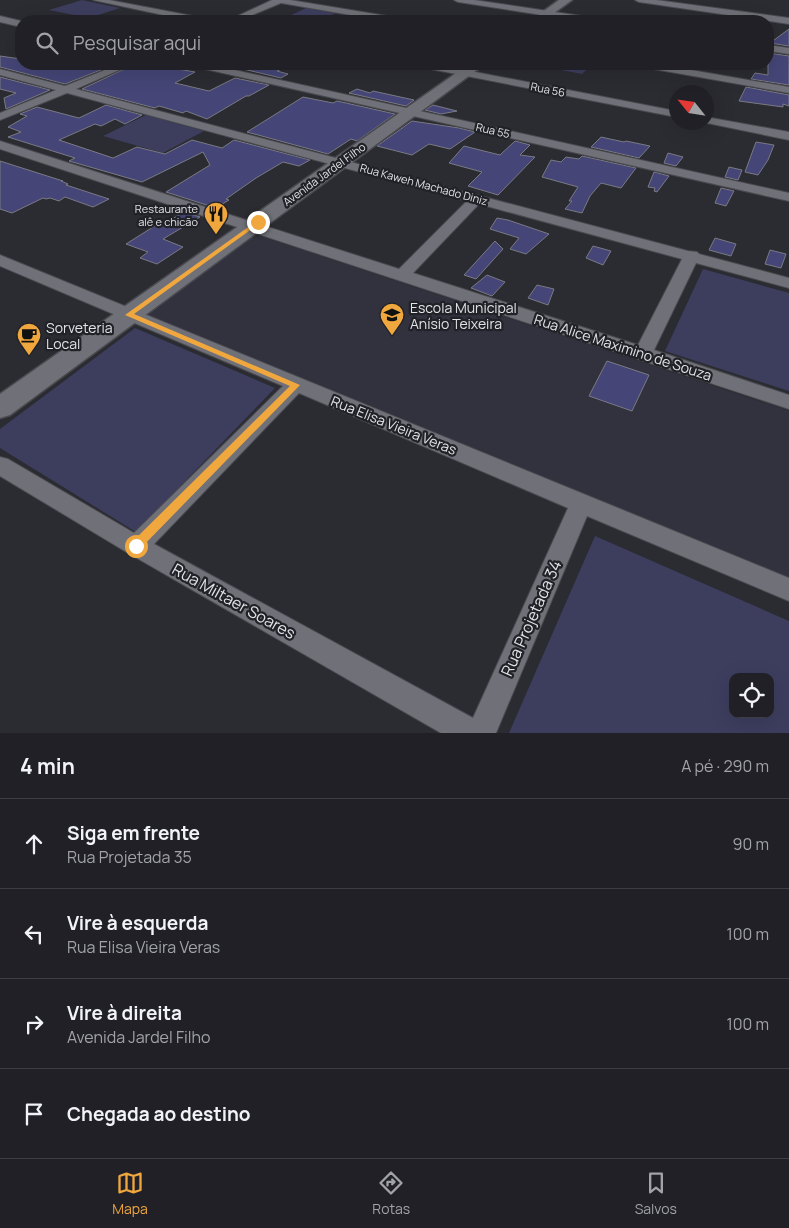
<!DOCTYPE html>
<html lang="pt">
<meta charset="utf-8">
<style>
body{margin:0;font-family:Manrope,sans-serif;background:#2d2d32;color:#f1f3f6}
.controls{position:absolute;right:15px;bottom:15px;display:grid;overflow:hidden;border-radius:10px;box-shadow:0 5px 20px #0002}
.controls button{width:45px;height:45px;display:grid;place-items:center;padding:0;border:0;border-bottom:1px solid #3d3e43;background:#202026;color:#f1f3f6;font:25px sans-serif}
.compass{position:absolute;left:669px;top:85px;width:45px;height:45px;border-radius:50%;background:#202026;box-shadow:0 5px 20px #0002;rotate:300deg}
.stop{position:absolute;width:15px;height:15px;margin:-11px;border:4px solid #efa73e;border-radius:50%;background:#fff}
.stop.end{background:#efa73e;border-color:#fff;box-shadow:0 1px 5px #0008}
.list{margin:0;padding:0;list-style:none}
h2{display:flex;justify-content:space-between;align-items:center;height:65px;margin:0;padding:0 20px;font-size:21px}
h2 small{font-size:16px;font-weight:400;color:#a2a3a7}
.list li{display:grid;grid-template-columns:32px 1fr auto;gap:15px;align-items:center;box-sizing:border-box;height:90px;padding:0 20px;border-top:1px solid #3d3e43}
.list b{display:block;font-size:19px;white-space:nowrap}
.list p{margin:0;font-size:16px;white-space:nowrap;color:#a2a3a7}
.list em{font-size:16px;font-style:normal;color:#a2a3a7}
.icon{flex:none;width:28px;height:28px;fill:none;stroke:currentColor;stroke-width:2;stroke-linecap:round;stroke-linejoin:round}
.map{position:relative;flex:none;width:789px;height:733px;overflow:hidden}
.search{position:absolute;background:#202026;box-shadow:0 5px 20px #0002;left:15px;right:15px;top:15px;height:55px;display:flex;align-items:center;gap:12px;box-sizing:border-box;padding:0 18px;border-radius:20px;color:#a2a3a7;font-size:19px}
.sheet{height:425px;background:#202026}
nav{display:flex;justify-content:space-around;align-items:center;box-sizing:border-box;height:70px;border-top:1px solid #3d3e43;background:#202026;font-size:14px;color:#a2a3a7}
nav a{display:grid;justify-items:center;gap:2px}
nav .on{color:#efa73e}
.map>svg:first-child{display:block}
.built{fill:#32323f}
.green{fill:#3d3e5e;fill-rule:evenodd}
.building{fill:#454677;stroke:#797a82}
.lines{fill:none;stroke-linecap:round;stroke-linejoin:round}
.minor-casing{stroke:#49494f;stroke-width:2}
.secondary-casing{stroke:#49494f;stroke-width:3}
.minor{fill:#707078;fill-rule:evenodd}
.secondary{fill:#707078;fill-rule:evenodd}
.route{fill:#efa73e}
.labels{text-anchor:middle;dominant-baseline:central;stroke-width:4.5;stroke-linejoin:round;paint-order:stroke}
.far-street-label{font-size:11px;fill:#e1e1e6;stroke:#212228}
.far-poi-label{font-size:11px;fill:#e1e1e6;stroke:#212228;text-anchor:end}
.poi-label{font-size:14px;fill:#e1e1e6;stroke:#212228;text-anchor:start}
.street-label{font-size:14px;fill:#e1e1e6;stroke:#212228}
.near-street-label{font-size:16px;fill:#e1e1e6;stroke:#212228}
</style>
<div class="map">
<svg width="789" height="733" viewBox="0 0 789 733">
<rect width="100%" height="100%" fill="#2b2b32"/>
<path class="built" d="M254,234L789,411V582L131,314Z"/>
<path class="green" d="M82,0L120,8L89,18L49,10Z
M306,8L336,13C317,23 305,23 283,19Z
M542,64H592L582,74L540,66Z
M146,115L204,131L163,153L103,136Z
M703,269L789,293V391L665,351Z
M135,328L275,388L136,532L0,448V429Z
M595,536L789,621V733H509ZM733,677H770V714H733Z"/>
<path class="building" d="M789,29V46L770,43Z
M768,53L789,56V85L751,79L755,73L768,75Z
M0,56L21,59V64H116L65,84L0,67Z
M135,64H149L195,72L175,83L209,91L235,78L269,85L249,96H246L207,119L186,111L183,113L159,106L155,108L82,89Z
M222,64H292L277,71L288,74L281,78Z
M0,77L50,90L6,109L4,98L16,93L0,89Z
M746,87L789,95V106L783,104V107L739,101Z
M357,89L370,93L373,91L414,100L406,106L349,93Z
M303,97L333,103L337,101L395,114L357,141L351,139L328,154L247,132Z
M106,105L142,115L125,124L115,119L101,126L95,124L59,140L113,158L137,147L165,154L192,140L222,148L234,140L310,160L299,166L283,162L256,178L226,199L229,200L216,208L166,192L210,165L203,152L142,182L69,161L75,158L8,137L21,132L8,127L27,116L20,114L37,107L79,118Z
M433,105L457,111L441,114L425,110Z
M412,121L459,128L475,132L450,149L429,144L412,155L377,146Z
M601,137L624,142L626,141L650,146L639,158L591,147Z
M515,141L530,145L520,155L535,157L498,195L468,186L482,172L449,163L464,146L500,155Z
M756,142L774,145L768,160L758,175L745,172Z
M668,153L683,157L676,166L664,163Z
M582,156L636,168L621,188L601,183L590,196L582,213L565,209L572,201H569L578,187L542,177L551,160L561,162L566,157L579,159Z
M0,161L63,181H61L68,184L66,185L109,199L93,207L65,197L59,201L50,198L46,199L43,198L12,213L0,209Z
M729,167L742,170L738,180L725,177Z
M654,172L669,176L657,192L654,191L655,188L648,187Z
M721,188L734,191L726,206L715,203Z
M184,212L200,217L163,239L183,247L157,264L140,258L148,252L126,244L161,222L165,223Z
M497,218L508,220L549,234L526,254L510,249L519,238L490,229Z
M715,238L736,244L731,256L709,250Z
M495,241L503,249L476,279L464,275Z
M593,246L611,251L603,265L586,258Z
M770,250L786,254L781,268L765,264Z
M487,275L505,282L492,296L471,288Z
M537,285L554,289L548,305L528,298Z
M607,361L649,375L632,411L589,396Z"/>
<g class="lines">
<defs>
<path id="minor" d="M93,0H109L203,18L207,21H191Z
M272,0H290L399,18L403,21H385L281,3L238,21H227Z
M454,0H474L595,18L599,21H580L458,2Z
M635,0H656L789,18V24L639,2Z
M0,16L21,21V27L0,22Z
M768,45L789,48V54L768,51Z
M120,64H133L76,89L475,195H483L484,197L688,251L697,252L699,254L789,278V288L696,263L654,350L789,395V409L0,149V141L399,269L467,201L67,93L0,120V113L56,90L0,75V69L65,86ZM479,204L682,259L638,345L413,273Z
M191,64H208L789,193V201L196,67Z
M415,64H434L676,111V117L420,67Z
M637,64H657L789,87V93L642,67Z
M706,117L789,132V140L702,122H706Z
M0,255L789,578V601L587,516L496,733H441L128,553L0,476V457L8,459L134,533L283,386L0,266ZM299,393L568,508L473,718L154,544Z"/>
<path id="secondary" d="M559,0H572L543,21H530Z
M469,64H485L10,415L0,418V394Z"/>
</defs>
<use href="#minor" class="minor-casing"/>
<use href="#secondary" class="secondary-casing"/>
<use href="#minor" class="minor"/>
<use href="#secondary" class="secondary"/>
</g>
<path class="route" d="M258,220L261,222L260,223L134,314L300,385L140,549H132L131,546L132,542L290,386L125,315Z"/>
<defs>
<symbol id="restaurant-pin" viewBox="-11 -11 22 30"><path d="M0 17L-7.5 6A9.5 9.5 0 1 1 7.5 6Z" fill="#efa73e" stroke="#212228"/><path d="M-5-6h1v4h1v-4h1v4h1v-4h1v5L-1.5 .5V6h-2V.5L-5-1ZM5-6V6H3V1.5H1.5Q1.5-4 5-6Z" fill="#111"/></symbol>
<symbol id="school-pin" viewBox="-11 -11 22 30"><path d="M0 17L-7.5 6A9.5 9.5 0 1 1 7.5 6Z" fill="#efa73e" stroke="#212228"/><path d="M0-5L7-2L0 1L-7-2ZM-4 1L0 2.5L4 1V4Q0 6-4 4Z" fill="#111"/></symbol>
<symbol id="cafe-pin" viewBox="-11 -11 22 30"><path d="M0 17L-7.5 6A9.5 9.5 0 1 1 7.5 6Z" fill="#efa73e" stroke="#212228"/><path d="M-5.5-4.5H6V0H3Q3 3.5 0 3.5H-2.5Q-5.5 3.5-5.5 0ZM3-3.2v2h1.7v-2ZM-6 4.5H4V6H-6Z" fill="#111"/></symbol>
</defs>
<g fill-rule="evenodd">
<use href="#restaurant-pin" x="202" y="200" width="28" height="38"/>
<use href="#school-pin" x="378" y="301" width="28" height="38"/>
<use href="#cafe-pin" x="15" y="321" width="28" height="38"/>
</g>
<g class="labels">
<g class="far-street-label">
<text transform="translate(548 89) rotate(11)">Rua 56</text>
<text transform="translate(493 130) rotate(13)">Rua 55</text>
<text transform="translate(324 174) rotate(-36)">Avenida Jardel Filho</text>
<text transform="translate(424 184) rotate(15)">Rua Kaweh Machado Diniz</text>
</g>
<g class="far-poi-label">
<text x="198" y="208">Restaurante<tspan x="198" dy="13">alê e chicão</tspan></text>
</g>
<g class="poi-label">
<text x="410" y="307">Escola Municipal<tspan x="410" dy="16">Anísio Teixeira</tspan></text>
<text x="46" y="327">Sorveteria<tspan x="46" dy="16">Local</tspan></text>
</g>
<g class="street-label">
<text transform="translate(623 347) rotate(18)">Rua Alice Maximino de Souza</text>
<text transform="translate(394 425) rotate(22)">Rua Elisa Vieira Veras</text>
</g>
<g class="near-street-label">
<text transform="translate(234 601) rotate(29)">Rua Miltaer Soares</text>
<text transform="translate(531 618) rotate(-66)">Rua Projetada 34</text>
</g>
</g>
</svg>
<div class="controls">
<button><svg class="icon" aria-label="locate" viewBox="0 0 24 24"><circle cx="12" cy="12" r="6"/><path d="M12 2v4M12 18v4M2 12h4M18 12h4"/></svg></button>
</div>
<svg class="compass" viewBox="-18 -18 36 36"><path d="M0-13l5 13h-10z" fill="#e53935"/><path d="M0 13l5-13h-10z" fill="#a2a3a7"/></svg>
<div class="stop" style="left:136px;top:546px"></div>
<div class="stop end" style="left:258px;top:222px"></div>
<div class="search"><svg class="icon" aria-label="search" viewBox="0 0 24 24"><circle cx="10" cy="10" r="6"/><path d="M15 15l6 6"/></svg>Pesquisar aqui</div>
</div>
<section class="sheet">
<h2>4 min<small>A pé · 290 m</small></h2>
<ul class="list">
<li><svg class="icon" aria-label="ahead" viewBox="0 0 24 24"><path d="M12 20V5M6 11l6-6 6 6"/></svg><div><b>Siga em frente</b><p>Rua Projetada 35</p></div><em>90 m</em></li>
<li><svg class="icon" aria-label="left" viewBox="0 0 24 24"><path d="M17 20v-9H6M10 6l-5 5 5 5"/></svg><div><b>Vire à esquerda</b><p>Rua Elisa Vieira Veras</p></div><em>100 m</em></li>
<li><svg class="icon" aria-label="right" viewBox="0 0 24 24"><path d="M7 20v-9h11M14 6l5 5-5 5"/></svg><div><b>Vire à direita</b><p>Avenida Jardel Filho</p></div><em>100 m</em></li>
<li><svg class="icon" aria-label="arrive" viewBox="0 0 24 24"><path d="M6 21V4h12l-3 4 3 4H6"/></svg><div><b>Chegada ao destino</b></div></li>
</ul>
</section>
<nav>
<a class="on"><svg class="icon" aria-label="map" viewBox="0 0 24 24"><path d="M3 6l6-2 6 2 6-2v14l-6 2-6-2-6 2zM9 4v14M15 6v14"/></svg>Mapa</a>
<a><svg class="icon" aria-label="directions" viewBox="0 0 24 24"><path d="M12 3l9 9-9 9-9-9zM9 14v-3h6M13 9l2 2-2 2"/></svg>Rotas</a>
<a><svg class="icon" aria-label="saved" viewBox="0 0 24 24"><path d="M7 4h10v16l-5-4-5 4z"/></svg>Salvos</a>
</nav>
